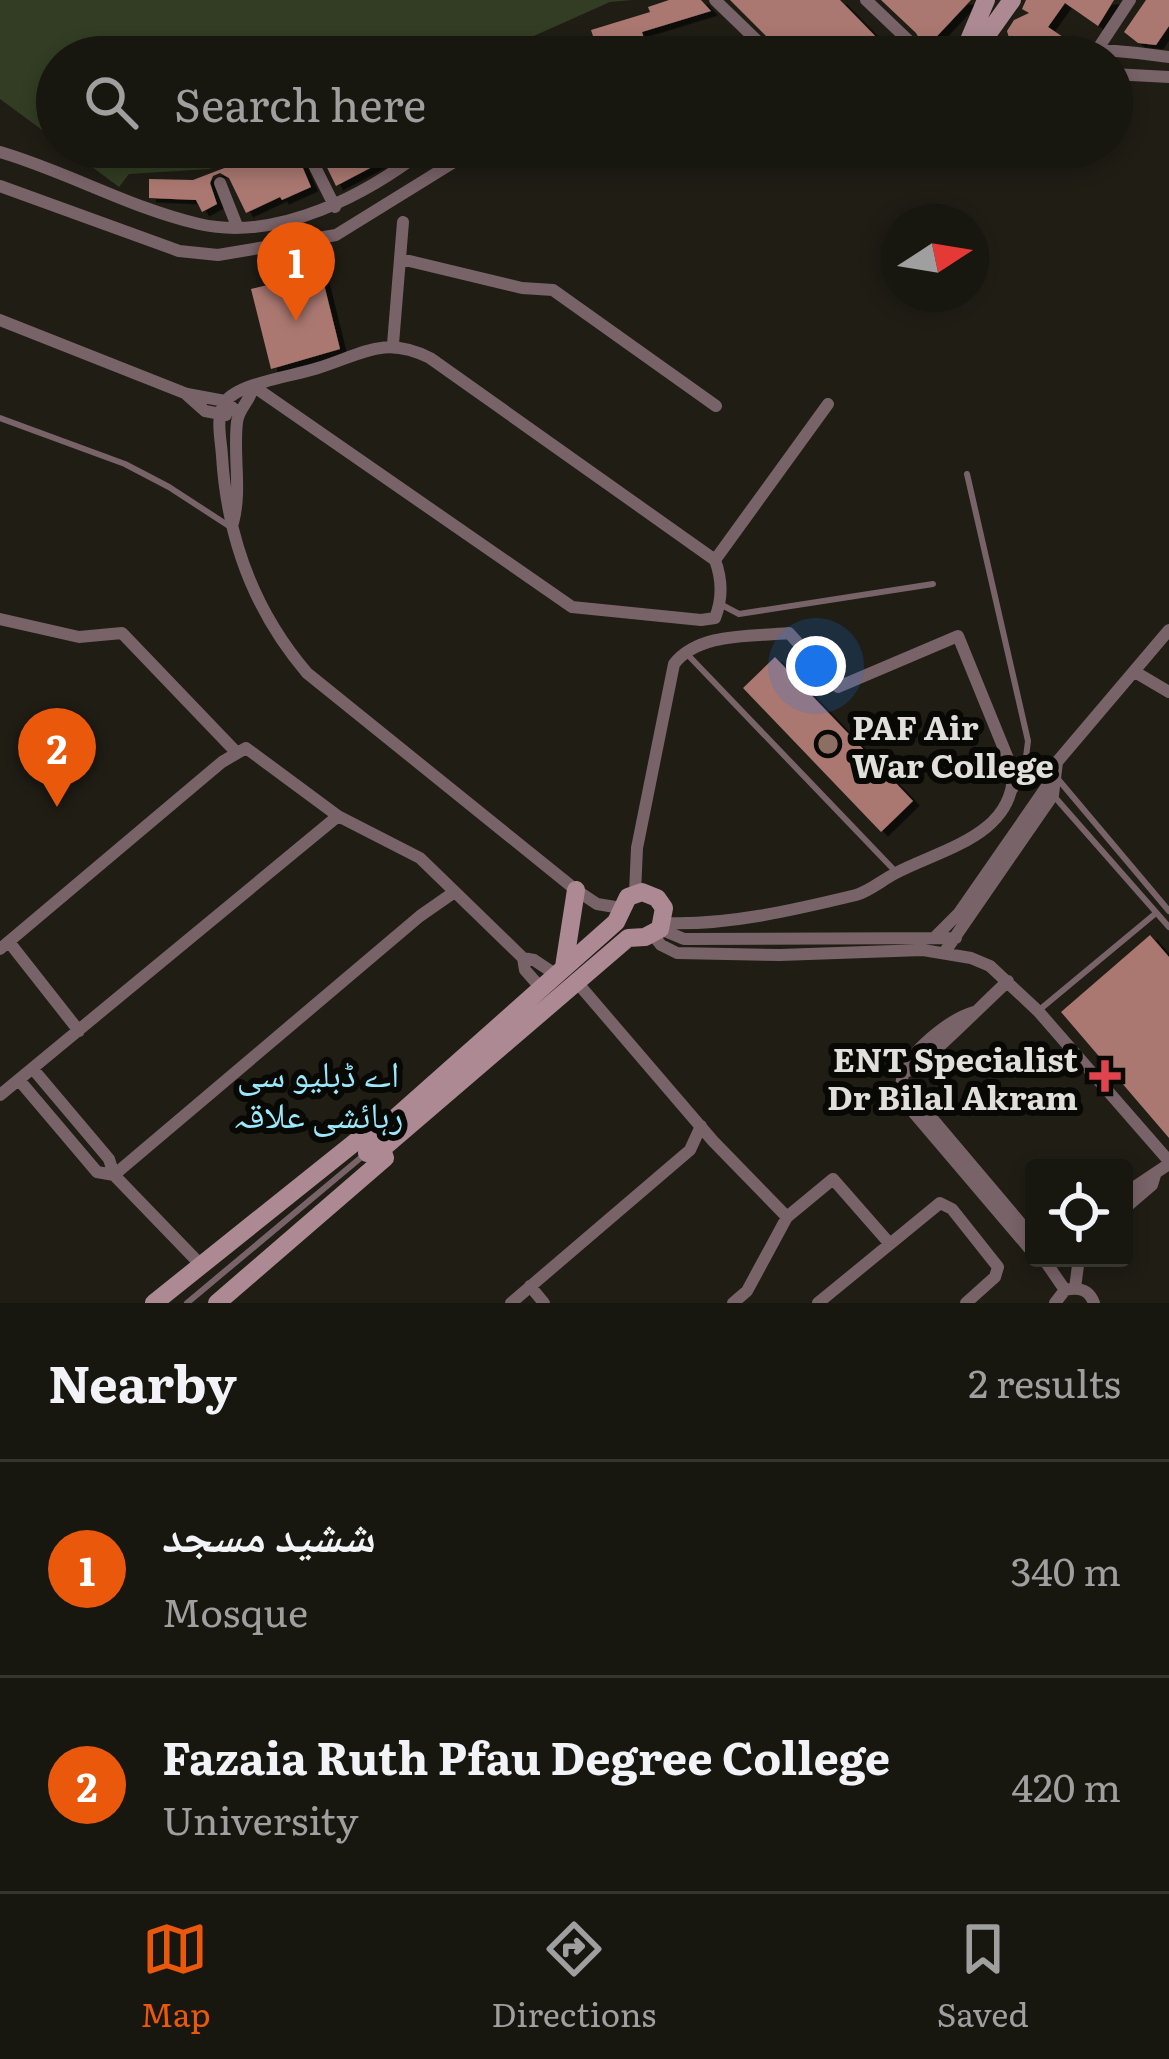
<!DOCTYPE html>
<meta charset="utf-8">
<style>
body{margin:0;font-family:Literata,"Noto Naskh Arabic",serif;background:#201f18;color:#f1f3f6}
.controls{position:absolute;right:36px;bottom:36px;display:grid;overflow:hidden;border-radius:12px;box-shadow:0 6px 18px #0003}
.controls button{width:108px;height:108px;display:grid;place-items:center;padding:0;border:0;border-bottom:3px solid #36352f;background:#17160f;color:#f1f3f6;font:60px sans-serif}
.compass{position:absolute;left:881px;top:204px;width:108px;height:108px;border-radius:50%;background:#17160f;box-shadow:0 6px 18px #0003;rotate:78deg}
.you{position:absolute;left:816px;top:666px;width:42px;height:42px;margin:-30px;border:9px solid #fff;border-radius:50%;background:#1a73e8;box-shadow:0 0 0 18px #1a73e833}
.badge{display:grid;place-items:center;width:78px;height:78px;border-radius:50%;background:#ea580c;color:#fff;font-size:39px;font-weight:700}
.pin{position:absolute;translate:-50% -99px;filter:drop-shadow(0 3px 6px #0008)}
.pin::after{content:'';position:absolute;top:63px;width:42px;height:36px;background:inherit;clip-path:polygon(0 0,100% 0,50% 100%)}
.list{margin:0;padding:0;list-style:none}
h2{display:flex;justify-content:space-between;align-items:center;height:156px;margin:0;padding:0 48px;font-size:51px}
h2 small{font-size:39px;font-weight:400;color:#9e9f9e}
.list li{display:grid;grid-template-columns:78px 1fr auto;gap:36px;align-items:center;box-sizing:border-box;height:216px;padding:0 48px;border-top:3px solid #36352f}
.list b{display:block;font-size:45px;white-space:nowrap}
.list p{margin:0;font-size:39px;white-space:nowrap;color:#9e9f9e}
.list em{font-size:39px;font-style:normal;color:#9e9f9e}
.icon{flex:none;width:66px;height:66px;fill:none;stroke:currentColor;stroke-width:2;stroke-linecap:round;stroke-linejoin:round}
.map{position:relative;flex:none;width:1169px;height:1303px;overflow:hidden}
.search{position:absolute;background:#17160f;box-shadow:0 6px 18px #0003;left:36px;right:36px;top:36px;height:132px;display:flex;align-items:center;gap:30px;box-sizing:border-box;padding:0 42px;border-radius:66px;color:#9e9f9e;font-size:45px}
.sheet{height:588px;background:#17160f}
nav{display:flex;justify-content:space-around;align-items:center;box-sizing:border-box;height:168px;border-top:3px solid #36352f;background:#17160f;font-size:33px;color:#9e9f9e}
nav a{display:grid;justify-items:center;gap:6px}
nav .on{color:#ea580c}
.map>svg:first-child{display:block}
.green{fill:#323d23}
.building{fill:#aa7871;filter:url(#shadow)}
.lines{fill:none;stroke-linecap:round;stroke-linejoin:round}
.lane{stroke:#786368;stroke-width:6}
.street{stroke:#786368;stroke-width:12}
.secondary{stroke:#ad8a93;stroke-width:18}
.education-dot{fill:#8d6e63;stroke:#080805;stroke-width:4.5}
.health-dot{fill:#e0444e;stroke:#080805;stroke-width:4.5}
.labels{text-anchor:middle;dominant-baseline:central;stroke-width:12;stroke-linejoin:round;paint-order:stroke}
.poi-label{font-size:33px;font-weight:bold;fill:#e0dfd9;stroke:#080805;text-anchor:start}
.neighbourhood-label{font-size:36px;fill:#9be8fc;stroke:#080805}
</style>
<div class="map">
<svg width="1169" height="1303" viewBox="0 0 1169 1303">
<defs>
<filter id="shadow"><feDropShadow dx="7" dy="4.5" stdDeviation="0" flood-color="#0009"/></filter>
</defs>
<rect width="100%" height="100%" fill="#1f1d14"/>
<path class="green" d="M0,0H633L610,2L487,57H57V141L0,99Z
M65,147H268L209,169L129,174L119,187Z"/>
<path class="building" d="M669,0H701L711,11L642,32L650,57H600L591,30L650,12L648,7Z
M730,0H840L882,43L867,57H844L837,50L830,57H787Z
M881,0H971L925,49L916,33Z
M1026,0H1114L1098,26L1065,3L1048,27L1063,37L1009,38L1007,31L1014,20L1029,13L1022,9Z
M1146,0H1169V26L1156,45L1138,43L1124,32Z
M283,147H294L311,187L282,200L280,197L246,213L229,178L220,173L213,176L210,183L217,204L202,212L196,200L149,198V179L193,180L253,157L255,161Z
M317,147H354L355,151L364,147H410L336,186Z
M321,272L340,349L271,369L251,289Z
M775,657L913,801L881,832L743,688Z
M1150,935L1169,957V1138L1061,1012Z"/>
<g class="lines">
<path class="lane" d="M0,418L125,464L169,487L229,526
M967,474L1028,741L1025,765L1015,790
M720,604L739,614L933,584
M687,654L896,872
M1057,778L1169,911
M1053,795L1169,927
M1038,1011L1156,913
M187,1303L364,1155"/>
<path class="street" d="M715,0L774,57
M866,0L908,40L918,57
M1099,47L1130,0
M935,57C1013,43 1091,46 1169,57
M1112,74L1169,77
M306,149L335,207
M0,152C68,172 130,208 199,224C279,242 368,194 428,147
M220,183L237,226
M0,186L179,251L218,255L336,235L467,154L517,147
M401,259L522,288L553,290L716,406
M0,320L187,394L225,401L238,413
M393,344L403,222
M253,386L572,607L701,620L715,618C723,598 722,579 715,560L430,358C384,335 363,354 318,368C294,376 238,383 225,402C215,417 221,439 222,456C227,537 254,611 307,673L576,890L597,904L621,908
M187,395L205,411L226,415
M233,523C242,489 233,457 237,422C239,407 251,401 253,386
M715,560L828,404
M0,619L79,637L122,633L237,753
M1135,672L1169,692
M635,893L637,848L674,664C699,632 751,637 789,633L838,687L958,636L1013,771C1015,835 942,849 896,873C882,880 870,891 856,895C794,910 726,926 663,923
M660,929L684,939L956,938
M653,935L661,945L677,953L780,955L923,950L971,958L990,966L1038,1011L1169,1161
M935,937L959,913L1054,776
M9,942L79,1031
M0,949L222,762L246,748L338,816L420,858L523,958L534,960L555,974
M944,953L1053,795L1057,762L1169,630
M523,958L525,970L540,987
M575,980L713,1141L787,1217
M974,1012C950,1019 906,1053 902,1079C900,1090 907,1097 909,1107L1034,1254
M33,1069L109,1159L114,1175L199,1263
M904,1072L914,1069C947,1041 976,1011 1008,981
M19,1080L97,1172L114,1175
M0,1095L338,816
M908,1099L920,1104L1034,1239
M114,1175L420,916L453,893
M1124,1194L1169,1164
M1124,1209L1152,1185L1155,1175
M1043,1258L1065,1290
M530,1286L544,1303
M1075,1288L1079,1258
M511,1303L690,1150L701,1126
M733,1303L747,1291L787,1217L833,1179L890,1244
M818,1303L940,1203L952,1209L998,1267L995,1277L966,1303
M1055,1303L1065,1290C1079,1287 1089,1289 1094,1303"/>
<path class="secondary" d="M985,51L987,35L1012,0
M964,52L986,0
M642,892L657,898L664,908L660,929L645,937L628,938L382,1149L367,1153L376,1135L616,922L628,897Z
M564,967L576,890
M154,1303L364,1135H376
M217,1303L385,1158L382,1149"/>
</g>
<circle class="education-dot" cx="828" cy="744" r="12"/>
<path class="health-dot" d="M1099 1058h12v12h12v12h-12v12h-12v-12h-12v-12h12z"/>
<g class="labels">
<g class="poi-label">
<text x="852" y="725">PAF Air<tspan x="852" dy="38">War College</tspan></text>
<text x="1078" y="1057" text-anchor="end">ENT Specialist<tspan x="1078" dy="38">Dr Bilal Akram</tspan></text>
</g>
<g class="neighbourhood-label">
<text x="318" y="1071">اے ڈبلیو سی<tspan x="318" dy="41">رہائشی علاقہ</tspan></text>
</g>
</g>
</svg>
<div class="controls">
<button><svg class="icon" aria-label="locate" viewBox="0 0 24 24"><circle cx="12" cy="12" r="6"/><path d="M12 2v4M12 18v4M2 12h4M18 12h4"/></svg></button>
</div>
<svg class="compass" viewBox="-18 -18 36 36"><path d="M0-13l5 13h-10z" fill="#e53935"/><path d="M0 13l5-13h-10z" fill="#9e9f9e"/></svg>
<div class="you"></div>
<div class="pin badge" style="left:296px;top:321px">1</div>
<div class="pin badge" style="left:57px;top:807px">2</div>
<div class="search"><svg class="icon" aria-label="search" viewBox="0 0 24 24"><circle cx="10" cy="10" r="6"/><path d="M15 15l6 6"/></svg>Search here</div>
</div>
<section class="sheet">
<h2>Nearby<small>2 results</small></h2>
<ul class="list">
<li><span class="badge">1</span><div><b>ششید مسجد</b><p>Mosque</p></div><em>340 m</em></li>
<li><span class="badge">2</span><div><b>Fazaia Ruth Pfau Degree College</b><p>University</p></div><em>420 m</em></li>
</ul>
</section>
<nav>
<a class="on"><svg class="icon" aria-label="map" viewBox="0 0 24 24"><path d="M3 6l6-2 6 2 6-2v14l-6 2-6-2-6 2zM9 4v14M15 6v14"/></svg>Map</a>
<a><svg class="icon" aria-label="directions" viewBox="0 0 24 24"><path d="M12 3l9 9-9 9-9-9zM9 14v-3h6M13 9l2 2-2 2"/></svg>Directions</a>
<a><svg class="icon" aria-label="saved" viewBox="0 0 24 24"><path d="M7 4h10v16l-5-4-5 4z"/></svg>Saved</a>
</nav>
